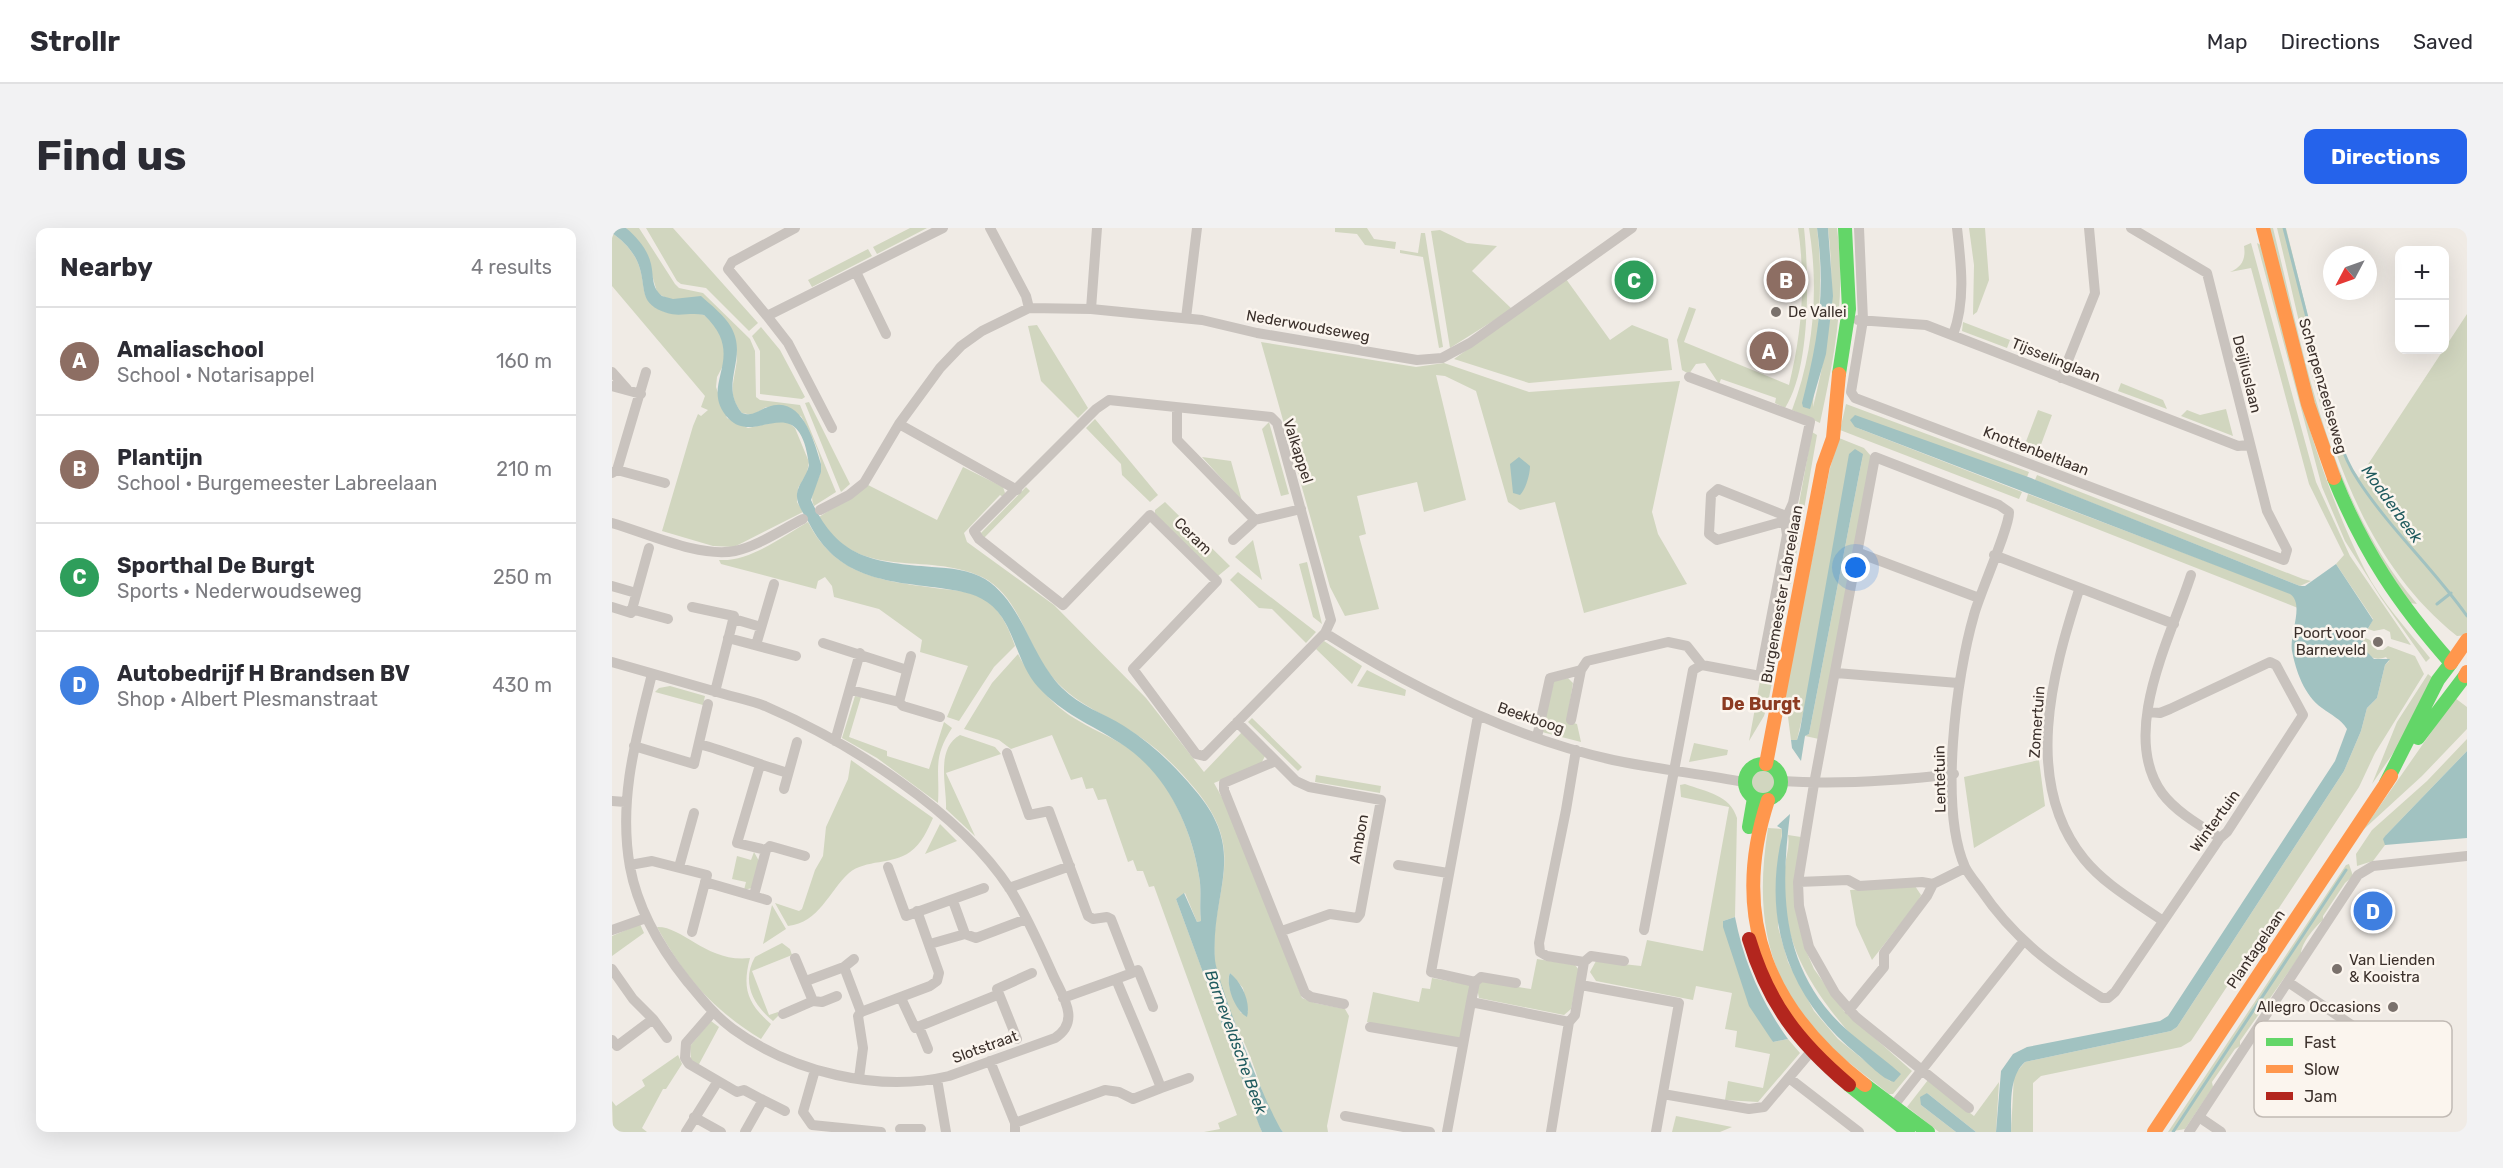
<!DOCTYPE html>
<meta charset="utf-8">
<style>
body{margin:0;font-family:Rubik,sans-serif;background:#f2f2f3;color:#2b2b33}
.controls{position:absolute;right:18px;top:18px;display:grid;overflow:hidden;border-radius:12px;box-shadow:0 6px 24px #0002}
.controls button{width:54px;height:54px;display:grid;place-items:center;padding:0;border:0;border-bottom:2px solid #e1e1e2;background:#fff;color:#2b2b33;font:30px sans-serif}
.compass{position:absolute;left:1711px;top:18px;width:54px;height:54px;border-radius:50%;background:#fff;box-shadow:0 6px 24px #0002;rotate:229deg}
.you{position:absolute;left:1244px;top:340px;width:21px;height:21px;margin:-15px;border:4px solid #fff;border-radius:50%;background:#1a73e8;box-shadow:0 0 0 9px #1a73e833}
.badge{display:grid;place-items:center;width:39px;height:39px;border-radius:50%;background:#2563eb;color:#fff;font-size:20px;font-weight:700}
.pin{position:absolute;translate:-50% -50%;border:3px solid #fff;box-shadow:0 2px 6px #0006}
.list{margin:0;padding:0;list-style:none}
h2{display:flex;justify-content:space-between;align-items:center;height:78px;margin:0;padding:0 24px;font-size:26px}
h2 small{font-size:20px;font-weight:400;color:#7c7c81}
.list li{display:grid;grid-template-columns:39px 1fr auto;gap:18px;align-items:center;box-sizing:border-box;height:108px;padding:0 24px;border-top:2px solid #e1e1e2}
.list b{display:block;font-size:22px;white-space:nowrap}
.list p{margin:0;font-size:20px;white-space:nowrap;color:#7c7c81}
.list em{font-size:20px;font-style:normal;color:#7c7c81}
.map{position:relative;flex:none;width:1855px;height:904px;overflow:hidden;border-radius:12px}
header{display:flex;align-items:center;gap:36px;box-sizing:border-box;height:84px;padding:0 30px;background:#fff;border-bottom:2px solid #e1e1e2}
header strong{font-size:28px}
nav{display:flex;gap:33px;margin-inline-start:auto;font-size:21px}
.intro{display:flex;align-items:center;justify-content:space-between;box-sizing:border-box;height:144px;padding:0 36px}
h1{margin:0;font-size:42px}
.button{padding:15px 27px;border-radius:12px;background:#2563eb;color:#fff;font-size:21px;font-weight:700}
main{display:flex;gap:36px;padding:0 36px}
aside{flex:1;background:#fff;border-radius:12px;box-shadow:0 6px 24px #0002}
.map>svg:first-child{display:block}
.green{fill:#d1d6bf;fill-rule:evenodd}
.water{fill:#a1c2c1}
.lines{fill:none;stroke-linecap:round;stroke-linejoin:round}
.stream{stroke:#a1c2c1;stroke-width:3}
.street{stroke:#c9c3be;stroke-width:10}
.fast{stroke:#63d668;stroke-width:14}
.slow{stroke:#ff974d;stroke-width:14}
.jam{stroke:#b3261e;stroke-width:14}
.poi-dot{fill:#7a716c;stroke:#fbf5ee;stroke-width:2}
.labels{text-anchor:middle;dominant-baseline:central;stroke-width:5;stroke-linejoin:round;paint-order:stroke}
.poi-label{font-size:15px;fill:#3b302b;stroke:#fbf5ee;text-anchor:start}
.street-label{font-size:15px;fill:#3b302b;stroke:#fbf5ee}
.water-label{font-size:16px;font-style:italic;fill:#1f5a5e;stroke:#fbf5ee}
.quarter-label{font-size:18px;font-weight:bold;fill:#8c3b22;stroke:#fbf5ee}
.key{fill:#fbf5ee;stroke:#c1bab4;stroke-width:1.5}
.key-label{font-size:16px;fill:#3b302b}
</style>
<header>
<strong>Strollr</strong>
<nav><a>Map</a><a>Directions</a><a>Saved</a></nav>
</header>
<div class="intro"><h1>Find us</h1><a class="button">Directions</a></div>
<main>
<aside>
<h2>Nearby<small>4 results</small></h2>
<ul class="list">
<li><span class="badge" style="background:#8d6e63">A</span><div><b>Amaliaschool</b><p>School · Notarisappel</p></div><em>160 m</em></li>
<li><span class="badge" style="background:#8d6e63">B</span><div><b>Plantijn</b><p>School · Burgemeester Labreelaan</p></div><em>210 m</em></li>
<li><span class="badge" style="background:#2e9e5b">C</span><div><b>Sporthal De Burgt</b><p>Sports · Nederwoudseweg</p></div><em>250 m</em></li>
<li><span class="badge" style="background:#3f7fe0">D</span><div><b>Autobedrijf H Brandsen BV</b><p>Shop · Albert Plesmanstraat</p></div><em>430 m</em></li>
</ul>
</aside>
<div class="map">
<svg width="1855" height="904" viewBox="0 0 1855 904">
<rect width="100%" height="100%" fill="#f0ebe5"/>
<path class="green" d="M14,0H27L63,56L67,60L91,65L138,111L143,123L144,169L148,172L188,177L224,264L202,278C195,263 210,252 209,237C208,222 196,201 189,188L154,179L141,187L130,185C116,168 121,158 124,138C127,125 121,100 112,90C91,67 62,80 45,64L33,23Z
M34,0H61L146,95L137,103L94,60L69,56L65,53Z
M298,0H315L265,26L261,19Z
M723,0H755L762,11L784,14L783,21L753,17L745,6L723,4Z
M1186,0H1192C1197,47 1199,140 1173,180L1163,175L1164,170L1109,151L1107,156L1093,135L1084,136L1077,146L1070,142L1065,112L1077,79L1084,81L1072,114L1177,157C1190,104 1194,54 1186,0Z
M1197,0H1205C1213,60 1203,119 1201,179C1217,114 1224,67 1216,0H1225C1234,70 1223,126 1208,195L1180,182C1202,125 1207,60 1197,0Z
M1357,0H1373L1377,52L1365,84L1361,87L1362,37Z
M1656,0H1661C1693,129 1716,271 1805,376L1798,375L1761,320L1712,212Z
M1665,0H1674L1725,206L1735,232L1747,250L1855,86V407L1845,408C1724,312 1700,141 1665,0Z
M828,2L855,15L885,18L860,43L900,81L838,120L819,3Z
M0,5C13,14 24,26 28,41C34,60 27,72 51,83C64,89 78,83 92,87L101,95L111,112L113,134L105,149L104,159L115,190L136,200L168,193L176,194L183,200L197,234L195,245L186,260L185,274L191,284L122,319L101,318L50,303L81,198L86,186L89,188L96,182L89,179L93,168L0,58Z
M809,5H813L831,119L827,120L811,29L788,25V22L806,25Z
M1639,15L1704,254L1738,328L1799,417L1779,411L1778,404L1772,401L1762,403L1756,401L1761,391L1724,336L1732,327L1697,256L1639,40L1618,44C1630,39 1634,31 1632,18Z
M1645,15L1649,17C1677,127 1701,239 1753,342C1769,374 1796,402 1818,430L1814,434L1769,370L1733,313L1710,259Z
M256,21L260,28L200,59L196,52Z
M954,51L998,112L1020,97L1056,111L1060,142L917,155L842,131Z
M1351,94L1398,112L1395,120L1350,103Z
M425,97L476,180L466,190L429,153L416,98Z
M149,99L168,122L193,169L190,171L148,166V123L140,108Z
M649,114L804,139L832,135L917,164L1068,153L1040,284L1046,306L1075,356L972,385L943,274L908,282L896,274L864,163L833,148L824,147L854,272L812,284L805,254L745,268L754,306L747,308L767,381L733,388L718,359Z
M1509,155L1551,172L1555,181L1506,163Z
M197,174L238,256L229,264L193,175Z
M1234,176L1417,244L1415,249L1243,199L1410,264L1407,271L1228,202Z
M1614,181L1621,208L1569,188L1575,182L1588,187Z
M1426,182L1440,187L1424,230L1410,224Z
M483,191L546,267L538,274L510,247L509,236L474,200Z
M657,194L677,266L669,268L650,201Z
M1200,204L1205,207L1179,356L1173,354L1181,305L1179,294L1186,281Z
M1227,210L1252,220L1259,228L1207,511L1193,508L1197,506L1251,226L1185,512H1179L1173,466L1218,240Z
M590,229L619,233L630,273Z
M351,239L391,259L393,265L391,269L388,267L352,305L355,314L442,377L534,470L592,544L630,504L653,528L649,536L602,555L622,591L690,770L703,775L733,781L737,788L715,898L716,904H671L667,899C653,878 647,851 638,828C626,799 607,766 603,735C596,663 639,629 584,562C568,543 549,523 528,509C499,489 466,478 442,451C415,421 409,368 370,349C313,322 246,356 207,289L256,257L325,292ZM618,745L631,760L636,784L629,785C623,774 613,756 618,745Z
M1425,247L1691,351L1699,353L1688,358L1423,252Z
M414,259L418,263L372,310L368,306Z
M1416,266L1678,365L1683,369L1686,380L1414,273Z
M553,274L618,338L606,348L543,287V282Z
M196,294C225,350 273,353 330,361C348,363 367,364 381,378C392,389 398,404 403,418L382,439L347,493L335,489L356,438L308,424L310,412L267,381L222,369L220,358L213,349L206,353L204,361L109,336L107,332C138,334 171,308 196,294Z
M641,312L650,352L623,329Z
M695,334L710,396L701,389L687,336Z
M626,344L704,404L694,415L660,381L647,380L618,352Z
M1168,370L1176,371L1156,475L1152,488L1137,513L1148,453Z
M1751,409L1758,412L1765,422H1771L1776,418L1803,428L1812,446L1763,525L1747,559L1579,813L1569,819L1429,848L1421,855V904H1399L1402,847L1413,834L1559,803L1565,799L1732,543L1749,503L1755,480L1765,470L1773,437L1777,433L1774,429C1759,435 1750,424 1751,409Z
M712,413L750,438L740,456L704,421Z
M406,426C420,453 440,478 467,493C485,504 505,511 522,524C558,551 580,604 587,648C590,662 587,678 589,693L585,694L573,665L564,671L650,904H592L608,901L606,895L625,887L542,658L537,659L531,643H525L521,632L516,634L494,571L486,572L481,560L474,561L470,549L459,552L440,507L399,521L387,512L352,501L380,455Z
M755,442L794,462L793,468L745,458Z
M1816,446L1822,451L1799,499L1760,556L1785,494Z
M956,450L961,455L955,493L965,496L969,514L930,504L942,453Z
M58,458L93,468L91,477L43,464L47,460Z
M243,468L249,469L237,509L275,523V528L317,541L332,494L340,500C320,531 328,541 326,575L265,530L230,510Z
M1843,470L1855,479V501L1810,548L1751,602Z
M640,490L690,539L686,543L636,494Z
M348,507L383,519L389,526L334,545L363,608L334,581C335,558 323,521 348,507Z
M1855,511V523L1774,607L1773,617L1761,633L1745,638L1744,626L1760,602L1815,553Z
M1082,515L1116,522L1115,527L1077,534Z
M239,532L321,590C315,603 310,615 298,624C280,637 254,631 237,645C217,663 207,695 176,698L163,675L187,683L190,681L203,642L211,628L214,599L236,551Z
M1427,532L1433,578L1362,620L1352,549Z
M1139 555a12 12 0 1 1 24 0a12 12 0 1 1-24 0Z
M704,547L769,558L768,565L703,554Z
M1073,556C1095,564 1118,567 1125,590L1123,689L1111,693L1161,814L1176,811L1188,825L1146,874L1113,872L1116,853L1151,860L1158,826L1123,819L1125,803L1113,801L1120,765L1084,758L1081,772L984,753L978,744L984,733L1029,738L1035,712L1091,723L1117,579L1069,569L1068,557Z
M328,596L345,613L313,626Z
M1156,600L1170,601L1166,699L1176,734L1202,783L1226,811L1279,854C1235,800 1182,753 1173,680C1172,667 1171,653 1173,639C1174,628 1178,618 1176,607L1189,609L1192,718L1202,741L1232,783L1300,843L1281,866H1277C1260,852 1240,838 1223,823C1154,759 1142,689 1156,600Z
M142,624L147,633L140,660L132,662L134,654L120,651L125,628L139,632Z
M1737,636L1741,648L1733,655L1711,688V692C1703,699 1689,715 1689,726L1628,813V818L1623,821L1600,854L1601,859L1573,901L1556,904L1734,637Z
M1303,658L1309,667L1306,673L1260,732L1244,697L1238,662Z
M160,677L174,701L151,716Z
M28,696L32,705L0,728V708Z
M45,699C71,698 95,735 138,730C130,760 135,775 159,796L149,811C101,782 72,748 45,699Z
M170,715L178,721L180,727L140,743L157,787L166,784L167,787L161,793C141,777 129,754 143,729Z
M925,731L963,737L967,742L959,781L952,787L867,770L865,760L868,753L919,761Z
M820,750L858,757L848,813L755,794L761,764L807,774L810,760L818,761Z
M99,793L107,799L86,838L79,832L78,818Z
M66,827L70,836L54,861H51L30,900L35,904H1L0,873L4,878L33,858L30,852Z
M1316,852L1362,888L1387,854L1384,904H1364L1315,865L1309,877L1344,904H1327L1295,879Z
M1064,888L1120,899L1108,904H1060Z"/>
<path class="water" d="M0,0H14C25,9 36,22 39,36C42,49 39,59 50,68L61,71L89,68C99,77 112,87 119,99C137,131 106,156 130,185C141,189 146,182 156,179C189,166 202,212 209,236V244L199,272C226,331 261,334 320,339C338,340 358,342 373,351C411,375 418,428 450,460C468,478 491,485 512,498C539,515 562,537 582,561C638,625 598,662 603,732C605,753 658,889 671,904H650L647,897L564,671L572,665L585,694L589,693C587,678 590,662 587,648C579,597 553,543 508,515C477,495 452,487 426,459C403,434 403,393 375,374C361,364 345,363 328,360C272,353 225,350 197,295C192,286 184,276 185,266C186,256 195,248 197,237C187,158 144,219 117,191C84,157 138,130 92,87C79,84 67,89 55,85C27,76 34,62 28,41C24,26 13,14 0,5Z
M1205,0H1216L1221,68L1214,126L1198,181L1191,179L1190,175C1206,113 1214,65 1205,0Z
M1243,187L1419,250L1688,358H1693L1724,336L1761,392L1751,409V420L1762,431H1778L1773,437L1765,470L1755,480L1749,503L1732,543L1565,799L1559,803L1413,834C1395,850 1400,882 1399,904H1384L1389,843L1401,826L1415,819L1548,793L1556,788L1723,533L1735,501C1729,491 1719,487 1710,480C1692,467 1684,443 1680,423C1677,406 1693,376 1678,366L1243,199L1238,192Z
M1243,221L1251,226L1197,506L1193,508L1189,533L1180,520L1179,512H1185L1188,502L1237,226Z
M907,229L918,238C918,246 914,261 908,267L901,265L898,236Z
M1855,523V610L1773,617L1771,611L1774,607Z
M1178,586C1169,658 1168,727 1219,786C1239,809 1266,825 1289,846L1282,854C1270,851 1256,835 1246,827C1177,771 1150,694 1170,608V601L1165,598Z
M1123,689C1132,735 1149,773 1176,811L1161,814L1137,778L1111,699V693Z
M618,745C630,755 639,774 635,789C623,783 613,756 618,745Z
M1315,865L1364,904H1344L1309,877L1308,869Z"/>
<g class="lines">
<path class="stream" d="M1672,0L1710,148
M1714,161C1721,192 1728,225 1746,252C1778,301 1821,340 1855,388
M1825,376L1839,365
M1561,904L1734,642"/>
<path class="street" d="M183,0L120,34L116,41L155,88L331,0
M378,0L414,68L417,80
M1247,0L1251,92L1239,164L1243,170L1672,332L1675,322L1655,283L1595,45L1519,0
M244,44L274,106
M479,81L485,0
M155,88L176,115L220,200
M574,90L585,0
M1246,92L1314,97L1626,218L1637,217
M1341,107C1354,73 1349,35 1345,0
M0,144L15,161
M1077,149L1198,194L1181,275L1173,293L1175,307L1148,448L1090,437
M1449,150L1483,65L1477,0
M0,158L29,166
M497,172L659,189L665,195L719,392L713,405L592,528L584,526L521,441L605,353L538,287L451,377L367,311L362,303L484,181Z
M565,180V212L643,292L689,281
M287,196L405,262
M5,242L53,255
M0,245L5,242L34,144
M208,282L237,267L252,255L287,196L328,140L349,118L370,103L417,80L479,81L590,92L645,105L805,132L830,130L858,115L1020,0
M1173,293L1105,312L1097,306L1099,267L1106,261L1174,288
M0,295C35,305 87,330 123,323C146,318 169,302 191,291
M621,312L643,292
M1247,325L1367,370
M1382,327L1562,396
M1579,347C1559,409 1507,505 1550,565C1564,584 1589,598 1608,610
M0,358L24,365
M1467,362C1440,446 1410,554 1472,631C1493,657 1524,674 1551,693
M0,379L19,385L37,320
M80,379L122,388L103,464
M19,381L56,391
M122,391L149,399
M713,405C802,461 898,509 1001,532C1045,541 1089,546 1132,554
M116,410L184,428
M211,415L295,442
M144,417L162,356
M0,434C35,444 70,454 105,464C121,469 138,472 153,478C237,514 347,583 398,661C415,688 428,718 441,747C451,769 469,793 443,810L337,848C266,865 180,844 121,801C102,787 88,769 74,752C47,718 26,682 18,639C6,572 24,510 40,446
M1224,445L1346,455
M239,462L287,474L291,478L328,489
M287,474L299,428
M866,488L819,744L863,754L859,774L957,794
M959,492L969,442L975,433L1056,414L1075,418L1090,437L1081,442L1032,702
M625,494L664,533L612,555V562L693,765L699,769L732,776
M925,509L938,450L969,442
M223,513L248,425
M87,516C117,524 145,536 176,545
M22,518L82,536L96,476
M964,522L954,582L927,715L928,724L935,728L972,734L979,728L1012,733
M395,525L417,587L437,583L476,688L481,691L495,689L499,691L520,745L504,751C519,788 535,823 549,860L521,871L507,864L493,862L403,895V904
M664,533L684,553L697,559L769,572L748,686L745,690L718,686L670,703
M148,537L125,615L154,622
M1169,553C1228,557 1283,553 1342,546
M172,561L185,514
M0,573L13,574
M18,637L40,633L95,647L80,704
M786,637L836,645
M67,639L82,585
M276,639L294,688L372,660
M93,654L155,672
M1186,654L1236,652L1247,658L1310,654L1321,656L1353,640
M397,660L458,638
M142,667L154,622L158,618L193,628
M341,673L353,706
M0,702L34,690
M318,716L353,706L364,710L414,691
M183,730L201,773
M232,739L249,784
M0,741L21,771L41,791L5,818L0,812
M520,745L526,742L541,779
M194,753L232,739L242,731
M863,754L869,749L904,755
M1676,754L1769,817
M969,757L1067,775L1044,904
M289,770L303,800L385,767
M451,770L504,751
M1237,782L1272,739V725L1315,668L1321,656
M101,784L74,815L73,830L77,836L125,864L132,862L151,872L133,904
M171,786L201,773L210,774L225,768
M41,791L55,810
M307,799L316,821
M758,799L851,815
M1767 826a16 16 0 1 1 32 0a16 16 0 1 1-32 0Z
M405,811L385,761L420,745
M378,833L403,895
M203,842L191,884L200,897L269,904
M247,850L251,820L246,788L249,784L318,758L325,753L327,745L305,683
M1177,850L1247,904
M325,851L334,904
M549,860L577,850
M1051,866L1137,881L1152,879L1202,820
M151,872L173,883
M1357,880L1244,789L1223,765L1197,719L1187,678L1186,654L1202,556L1263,229L1387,277L1397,284C1398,298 1367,367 1362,387C1344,449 1327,580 1353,639C1357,647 1364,655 1369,662C1402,711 1441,739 1490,770H1496L1503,764L1608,610L1615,604L1691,487L1664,437L1658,434L1558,481L1548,485L1537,484
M1279,881L1411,714
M733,888L818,904
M82,889L109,904
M1587,889L1609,904
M288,901H309
M74,904L106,853
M835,904L859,774
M939,904L957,794L963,787L972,734
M1577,904L1746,647L1761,638L1855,628"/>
<path class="fast" d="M1227,146L1237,81L1233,0
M1722,250C1752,324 1786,375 1839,435L1826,452L1774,555
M1806,510L1853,448
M1133 554a18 18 0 1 1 36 0a18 18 0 1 1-36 0Z
M1137,599L1142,570
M1237,857L1296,904
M1253,857L1316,904"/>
<path class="slow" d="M1651,0L1696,176L1722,250
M1839,435L1855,412
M1853,448L1855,444
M1154,536L1211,238L1221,210L1227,146
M1156,572C1117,691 1157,783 1253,857
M1542,904L1779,548"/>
<path class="jam" d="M1137,711C1156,775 1186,814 1237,857"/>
</g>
<g class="poi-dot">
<circle cx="1164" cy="84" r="6"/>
<circle cx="1766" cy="414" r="6"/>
<circle cx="1725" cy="741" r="6"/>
<circle cx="1781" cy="779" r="6"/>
</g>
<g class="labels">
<g class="poi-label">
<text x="1176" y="84">De Vallei</text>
<text x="1754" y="405" text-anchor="end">Poort voor<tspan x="1754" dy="17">Barneveld</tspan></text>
<text x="1737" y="732">Van Lienden<tspan x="1737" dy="17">&amp; Kooistra</tspan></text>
<text x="1769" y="779" text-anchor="end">Allegro Occasions</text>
</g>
<g class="street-label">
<text transform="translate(696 98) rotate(10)">Nederwoudseweg</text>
<text transform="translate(1444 132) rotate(22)">Tijsselinglaan</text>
<text transform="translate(1635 146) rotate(76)">Deijliuslaan</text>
<text transform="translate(1711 158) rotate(74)">Scherpenzeelseweg</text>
<text transform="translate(686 223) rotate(72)">Valkappel</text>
<text transform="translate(1424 223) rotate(21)">Knottenbeltlaan</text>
<text transform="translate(581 308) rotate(44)">Ceram</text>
<text transform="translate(1170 366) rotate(-80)">Burgemeester Labreelaan</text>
<text transform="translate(919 490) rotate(19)">Beekboog</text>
<text transform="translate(1425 494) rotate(-86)">Zomertuin</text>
<text transform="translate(1328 551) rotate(-91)">Lentetuin</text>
<text transform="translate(1603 593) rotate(-54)">Wintertuin</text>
<text transform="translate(747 611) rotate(-80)">Ambon</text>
<text transform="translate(1644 721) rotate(-56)">Plantagelaan</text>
<text transform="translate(373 819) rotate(-20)">Slotstraat</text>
</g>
<g class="water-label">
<text transform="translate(1780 276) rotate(54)">Modderbeek</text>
<text transform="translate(624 814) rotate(70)">Barneveldsche Beek</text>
</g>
<g class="quarter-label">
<text x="1149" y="476">De Burgt</text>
</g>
</g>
<rect x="1642" y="793" width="198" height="96" rx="9" class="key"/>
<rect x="1654" y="810" width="27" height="8" fill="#63d668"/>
<rect x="1654" y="837" width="27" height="8" fill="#ff974d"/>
<rect x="1654" y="864" width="27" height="8" fill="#b3261e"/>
<g class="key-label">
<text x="1692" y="820">Fast</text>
<text x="1692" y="847">Slow</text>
<text x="1692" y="874">Jam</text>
</g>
</svg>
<div class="controls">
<button>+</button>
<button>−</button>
</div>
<svg class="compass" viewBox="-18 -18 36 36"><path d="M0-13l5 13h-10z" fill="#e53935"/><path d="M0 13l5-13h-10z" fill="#7c7c81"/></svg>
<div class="you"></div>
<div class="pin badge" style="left:1157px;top:123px;background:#8d6e63">A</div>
<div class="pin badge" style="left:1174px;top:52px;background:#8d6e63">B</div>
<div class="pin badge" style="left:1022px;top:52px;background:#2e9e5b">C</div>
<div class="pin badge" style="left:1761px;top:683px;background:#3f7fe0">D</div>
</div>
</main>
